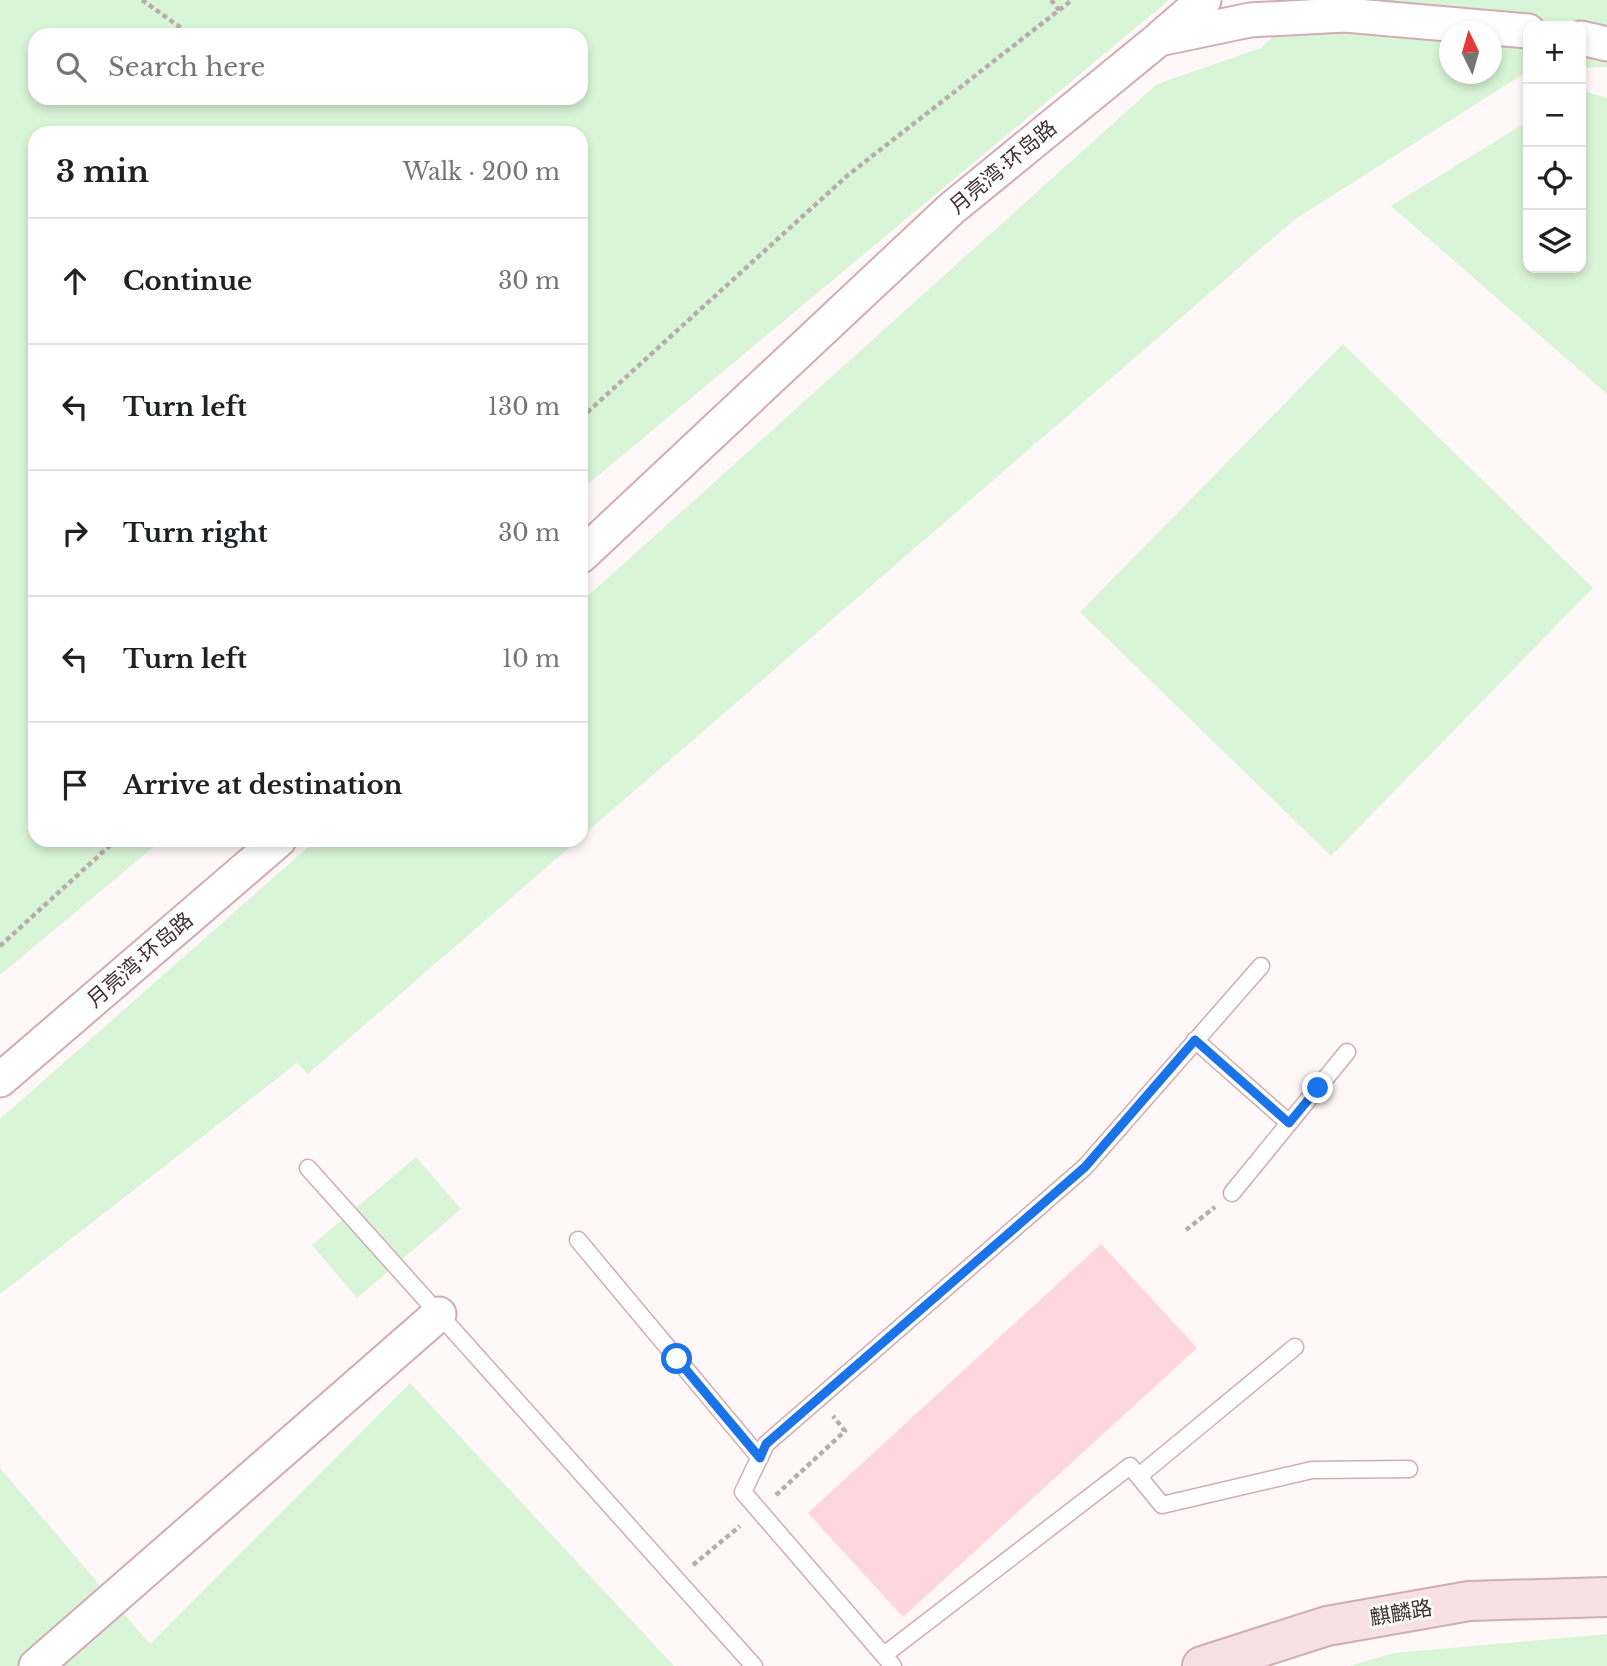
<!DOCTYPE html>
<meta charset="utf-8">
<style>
body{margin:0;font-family:"Libre Baskerville","Noto Sans SC",serif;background:#f2f2f2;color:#202124}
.controls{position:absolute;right:21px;top:21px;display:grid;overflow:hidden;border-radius:14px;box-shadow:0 4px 10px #0003}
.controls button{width:63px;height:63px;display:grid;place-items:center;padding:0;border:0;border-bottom:2px solid #e0e0e0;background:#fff;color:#202124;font:35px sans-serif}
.compass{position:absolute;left:1439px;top:21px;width:63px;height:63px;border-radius:50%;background:#fff;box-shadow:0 4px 10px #0003;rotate:355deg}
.stop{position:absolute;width:21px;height:21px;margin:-16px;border:5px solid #1a73e8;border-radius:50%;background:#fff}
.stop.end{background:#1a73e8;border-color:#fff;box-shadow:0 2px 7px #0008}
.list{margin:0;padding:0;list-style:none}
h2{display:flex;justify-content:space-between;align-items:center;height:91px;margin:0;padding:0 28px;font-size:30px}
h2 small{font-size:23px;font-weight:400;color:#757577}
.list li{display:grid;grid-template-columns:46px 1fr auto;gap:21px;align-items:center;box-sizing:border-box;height:126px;padding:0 28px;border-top:2px solid #e0e0e0}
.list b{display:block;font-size:26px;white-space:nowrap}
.list em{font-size:23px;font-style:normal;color:#757577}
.icon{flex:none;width:38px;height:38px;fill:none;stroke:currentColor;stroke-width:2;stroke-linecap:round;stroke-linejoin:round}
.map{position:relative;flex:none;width:1607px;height:1666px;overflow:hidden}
.search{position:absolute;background:#fff;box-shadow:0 4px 10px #0003;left:28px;top:28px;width:560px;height:77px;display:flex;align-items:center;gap:18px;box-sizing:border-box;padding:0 24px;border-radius:21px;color:#757577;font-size:26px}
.panel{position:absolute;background:#fff;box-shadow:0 4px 10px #0003;left:28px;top:126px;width:560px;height:721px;border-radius:21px}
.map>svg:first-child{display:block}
.green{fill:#d9f5d7;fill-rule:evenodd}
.building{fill:#fed6de}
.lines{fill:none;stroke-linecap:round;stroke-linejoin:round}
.lane-casing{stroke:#d1acb3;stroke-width:19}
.street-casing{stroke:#d1acb3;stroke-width:37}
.secondary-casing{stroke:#d1acb3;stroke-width:42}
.path{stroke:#b7acae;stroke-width:4.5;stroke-dasharray:5 3.5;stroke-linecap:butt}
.lane{stroke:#fff;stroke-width:16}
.street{stroke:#fff;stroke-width:33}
.secondary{stroke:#f7e1e6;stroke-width:38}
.route{stroke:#1a73e8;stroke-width:9}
.labels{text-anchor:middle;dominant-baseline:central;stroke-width:5;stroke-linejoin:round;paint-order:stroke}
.street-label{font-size:21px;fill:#403134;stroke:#fff}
</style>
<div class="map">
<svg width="1607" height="1666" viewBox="0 0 1607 1666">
<rect width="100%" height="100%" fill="#fff7f8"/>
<path class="green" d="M0,0H1169L581,490V133H35V840H162L0,975ZM35,35H581V98H35Z
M1312,0H1607V67L1581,68V26H1528V71L1294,220L581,837V602L1157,84L1261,48ZM1450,32H1492V74H1450Z
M1581,90L1607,98V394L1391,206L1528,121V268H1581Z
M1343,344L1593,588L1331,856L1080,612Z
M316,840H578L308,1074L297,1063L0,1294V1119Z
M416,1157L461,1209L357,1298L312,1245Z
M410,1383L674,1666H0V1468L150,1644Z
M1607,1634V1666H1350L1394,1653Z"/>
<path class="building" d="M1101,1244L1197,1348L903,1617L808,1513Z"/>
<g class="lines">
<defs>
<path id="lane" d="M1195,1040L1289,1123
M308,1168L754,1666
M1232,1193L1347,1052
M578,1240L760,1458
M1139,1476L1295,1347
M884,1655L1130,1466L1162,1505L1312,1470L1409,1469
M893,1666L743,1492L766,1444L1085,1167L1261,966"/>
<path id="street" d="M1161,37L1204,0
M1581,38L1607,44
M581,556L951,209L1159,39L1250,20L1345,15L1528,31
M0,1080L279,840
M36,1666L439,1314"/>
<path id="secondary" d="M1202,1666L1327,1626L1469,1601L1607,1597"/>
</defs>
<use href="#lane" class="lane-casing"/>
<use href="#street" class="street-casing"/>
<use href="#secondary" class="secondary-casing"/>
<path class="path" d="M142,0L191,35
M1051,0L1059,10
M581,418L848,175L1072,0
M0,946L116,840
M1186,1230L1215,1207
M776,1495L845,1431L833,1416
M693,1565L740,1526"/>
<use href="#lane" class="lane"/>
<use href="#street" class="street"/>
<use href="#secondary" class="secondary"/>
</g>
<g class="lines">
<path class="route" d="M677,1359L760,1458L766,1444L1085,1167L1195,1040L1289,1123L1318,1088"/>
</g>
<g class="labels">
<g class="street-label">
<text transform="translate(1003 167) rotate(-40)">月亮湾·环岛路</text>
<text transform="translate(140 960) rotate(-41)">月亮湾·环岛路</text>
<text transform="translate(1401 1613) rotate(-10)">麒麟路</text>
</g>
</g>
</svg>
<div class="controls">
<button>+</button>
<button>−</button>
<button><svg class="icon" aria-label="locate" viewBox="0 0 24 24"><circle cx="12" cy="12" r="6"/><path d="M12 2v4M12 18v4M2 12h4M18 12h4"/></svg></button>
<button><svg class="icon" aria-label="layers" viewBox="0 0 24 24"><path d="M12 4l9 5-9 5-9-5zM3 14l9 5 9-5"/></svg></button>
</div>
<svg class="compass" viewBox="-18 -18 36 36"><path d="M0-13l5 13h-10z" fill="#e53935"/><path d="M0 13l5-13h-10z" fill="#757577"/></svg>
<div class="stop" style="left:677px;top:1359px"></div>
<div class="stop end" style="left:1318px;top:1088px"></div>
<div class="search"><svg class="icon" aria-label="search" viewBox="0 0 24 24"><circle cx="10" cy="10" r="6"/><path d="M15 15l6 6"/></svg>Search here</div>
<section class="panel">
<h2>3 min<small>Walk · 200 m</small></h2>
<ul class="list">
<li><svg class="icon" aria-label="ahead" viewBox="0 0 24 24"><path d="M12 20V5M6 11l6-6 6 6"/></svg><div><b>Continue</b></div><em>30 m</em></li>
<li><svg class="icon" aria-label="left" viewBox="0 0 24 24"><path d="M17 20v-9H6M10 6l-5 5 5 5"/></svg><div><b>Turn left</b></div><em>130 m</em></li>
<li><svg class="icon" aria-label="right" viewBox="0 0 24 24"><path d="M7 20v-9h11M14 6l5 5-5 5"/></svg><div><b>Turn right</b></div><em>30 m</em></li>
<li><svg class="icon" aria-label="left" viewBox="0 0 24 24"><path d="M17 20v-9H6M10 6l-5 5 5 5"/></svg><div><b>Turn left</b></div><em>10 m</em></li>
<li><svg class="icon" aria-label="arrive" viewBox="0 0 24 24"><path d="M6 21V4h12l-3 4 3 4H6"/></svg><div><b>Arrive at destination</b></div></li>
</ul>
</section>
</div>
